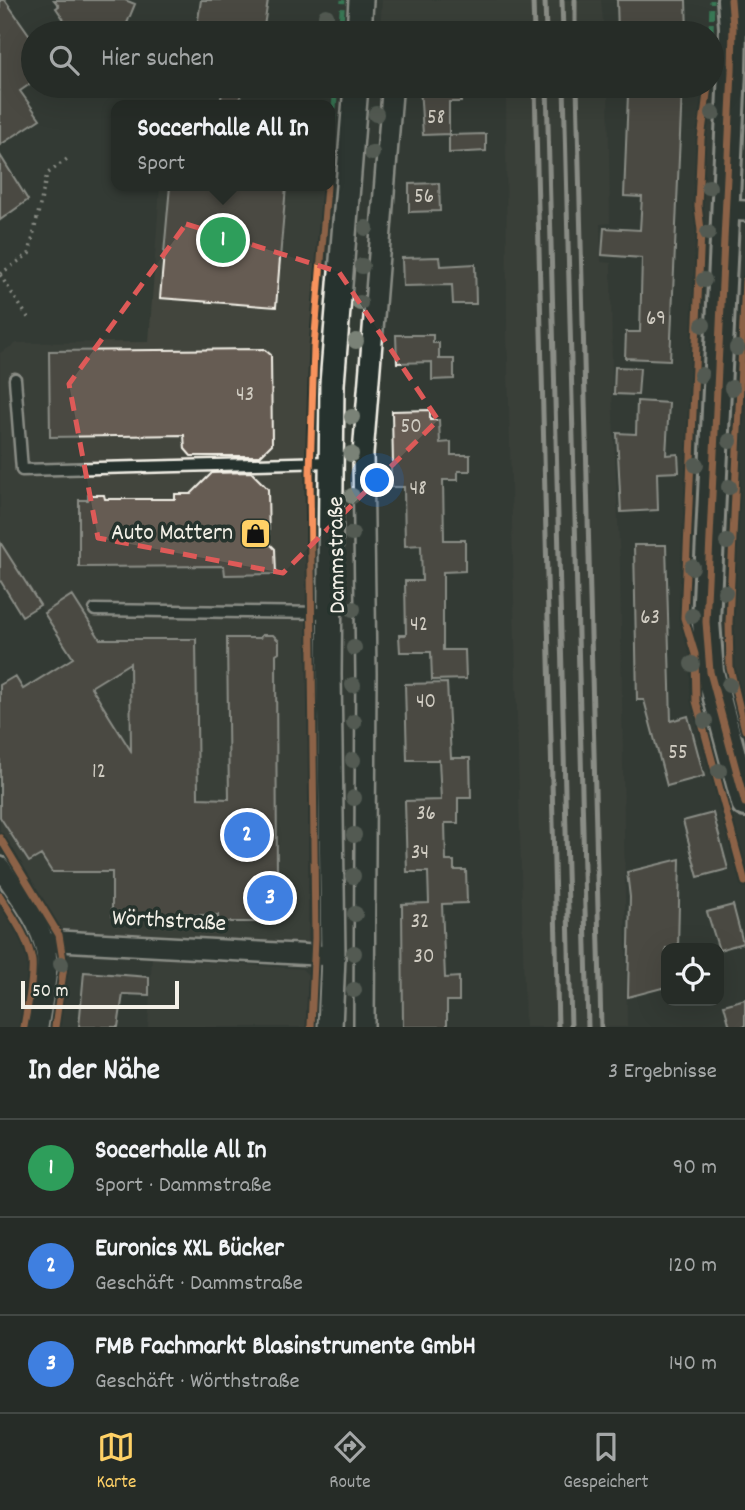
<!DOCTYPE html>
<html lang="de">
<meta charset="utf-8">
<style>
body{margin:0;font-family:Dekko,sans-serif;background:#323833;color:#f1f3f6}
.controls{position:absolute;right:21px;bottom:21px;display:grid;overflow:hidden;border-radius:14px;box-shadow:0 7px 28px #0002}
.controls button{width:63px;height:63px;display:grid;place-items:center;padding:0;border:0;border-bottom:2px solid #424844;background:#262c27;color:#f1f3f6;font:35px sans-serif}
.scale{position:absolute;left:21px;bottom:18px;width:158px;box-sizing:border-box;padding-left:7px;border:4px solid #f4f1e8;border-top:0;font-size:19px;line-height:24px;white-space:nowrap;color:#f4f1e8;-webkit-text-stroke:5px #26332d;paint-order:stroke}
.you{position:absolute;left:378px;top:481px;width:24px;height:24px;margin:-18px;border:5px solid #fff;border-radius:50%;background:#1a73e8;box-shadow:0 0 0 10px #1a73e833}
.badge{display:grid;place-items:center;width:46px;height:46px;border-radius:50%;background:#ffd166;color:#fff;font-size:23px;font-weight:700}
.pin{position:absolute;translate:-50% -50%;border:4px solid #fff;box-shadow:0 2px 7px #0006}
.popup{position:absolute;left:111px;top:100px;width:224px;height:91px;box-sizing:border-box;display:grid;place-content:center;border-radius:14px;background:#262c27;filter:drop-shadow(0 2px 5px #0005);font-size:23px;white-space:nowrap;color:#a4a7a7}
.popup b{font-size:26px;color:#f1f3f6}
.popup::after{content:'';position:absolute;left:50%;top:100%;margin-left:-14px;border:14px solid transparent;border-top-color:#262c27}
.list{margin:0;padding:0;list-style:none}
h2{display:flex;justify-content:space-between;align-items:center;height:91px;margin:0;padding:0 28px;font-size:30px}
h2 small{font-size:23px;font-weight:400;color:#a4a7a7}
.list li{display:grid;grid-template-columns:46px 1fr auto;gap:21px;align-items:center;box-sizing:border-box;height:98px;padding:0 28px;border-top:2px solid #424844}
.list b{display:block;font-size:26px;white-space:nowrap}
.list p{margin:0;font-size:23px;white-space:nowrap;color:#a4a7a7}
.list em{font-size:23px;font-style:normal;color:#a4a7a7}
.icon{flex:none;width:38px;height:38px;fill:none;stroke:currentColor;stroke-width:2;stroke-linecap:round;stroke-linejoin:round}
.map{position:relative;flex:none;width:745px;height:1027px;overflow:hidden}
.search{position:absolute;background:#262c27;box-shadow:0 7px 28px #0002;left:21px;right:21px;top:21px;height:77px;display:flex;align-items:center;gap:18px;box-sizing:border-box;padding:0 24px;border-radius:38px;color:#a4a7a7;font-size:26px}
.sheet{height:385px;background:#262c27}
nav{display:flex;justify-content:space-around;align-items:center;box-sizing:border-box;height:98px;border-top:2px solid #424844;background:#262c27;font-size:19px;color:#a4a7a7}
nav a{display:grid;justify-items:center;gap:4px}
nav .on{color:#ffd166}
.map>svg:first-child{display:block}
.built{fill:#42453d}
.building{fill:#665b52;stroke:#f4f1e8;stroke-width:2;fill-rule:evenodd}
.lines{fill:none;stroke-linecap:round;stroke-linejoin:round}
.service-casing{stroke:#f4f1e8;stroke-width:15}
.minor-casing{stroke:#f4f1e8;stroke-width:24}
.tertiary-casing{stroke:#f4f1e8;stroke-width:28}
.secondary-casing{stroke:#f4f1e8;stroke-width:32}
.path{stroke:#f4f1e8;stroke-width:3.5;stroke-dasharray:2 5;stroke-linecap:butt}
.service{stroke:#26332d;stroke-width:10}
.minor{stroke:#26332d;stroke-width:19}
.tertiary{stroke:#26332d;stroke-width:23}
.secondary{stroke:#26332d;stroke-width:26}
.rail{stroke:#f4f1e8;stroke-width:5}
.quiet{stroke:#40c37c;stroke-width:5;stroke-dasharray:10 5;stroke-linecap:butt}
.cycleway-casing{stroke:#26332d;stroke-width:11}
.cycleway{stroke:#f8935d;stroke-width:7}
.tree{fill:#7a8277}
.marked{fill:none;stroke:#de5a58;stroke-width:5;stroke-dasharray:14 9;stroke-linejoin:round}
.labels{text-anchor:middle;dominant-baseline:central;stroke-width:7;stroke-linejoin:round;paint-order:stroke}
.number-label{font-size:21px;fill:#d0ccc2}
.poi-label{font-size:24px;fill:#f4f1e8;stroke:#26332d;text-anchor:end}
.street-label{font-size:24px;fill:#f4f1e8;stroke:#26332d}
</style>
<div class="map">
<svg width="745" height="1027" viewBox="0 0 745 1027">
<rect width="100%" height="100%" fill="#333b34"/>
<filter id="ink" filterUnits="userSpaceOnUse"><feTurbulence type="fractalNoise" baseFrequency=".0143" numOctaves="2"/><feDisplacementMap in="SourceGraphic" scale="14" xChannelSelector="R" yChannelSelector="G"/><feConvolveMatrix kernelMatrix="1 2 1 2 8 2 1 2 1" color-interpolation-filters="sRGB"/></filter>
<g filter="url(#ink)">
<path class="built" d="M382,0H601L604,33H380Z
M506,86H608L610,223L600,224L601,262L611,263L612,393L620,564L627,1027H525L507,329Z
M160,186H322L308,385V945L61,930L0,833V704L73,658L0,542V353L17,343L149,342Z
M152,958L302,969L309,976L306,1027H148Z"/>
<path class="building" d="M0,0H5L33,40V82L20,91L40,119L0,145Z
M54,0H125L135,4L123,33H73L56,8L59,6Z
M201,0H268L263,33L222,30V33H196Z
M617,0H686L687,33H618Z
M223,86L242,89L239,105H220Z
M420,86H460L461,102H449V134L423,135Z
M646,89L682,90L670,360L625,358L626,332H640L642,258L602,255L604,228L640,230L642,197L624,196L628,94L646,95Z
M486,134V151L449,153V135Z
M0,155L28,200L0,220Z
M439,183L440,211L409,212V184Z
M170,186H286L276,307L160,298Z
M440,257L441,266L475,264L476,304H453L452,285L403,286L402,258Z
M396,335H433V343H439V359H454V379L432,380V362L397,363Z
M264,349L271,355L272,444L260,456H191L185,449L184,435L50,437L49,351Z
M615,367L640,368L638,395L614,394Z
M637,401L669,403L666,455L678,454L679,472L657,473L658,510L621,512L617,433L636,434Z
M430,410V420H439L440,443L451,442V455H470V471H458V480H443L444,540H465V571L443,572V650H465L466,679L432,680L431,652H400L399,635H406L405,581H422L421,545L405,546L404,487H391V466H393L392,411Z
M251,472L268,489L269,543L275,549L276,574L225,575L224,566L79,567V500H88V495H104L105,499H175V494H191L212,473Z
M0,542L40,605L22,616L0,580Z
M634,545H666L671,721L688,716L704,776L667,786L644,700H637Z
M72,595L100,639H196L198,798L229,799L227,638H260L262,635H273L279,641V652L276,654L277,887H282V919L278,920V922H218V915L112,916V872H52L41,855L29,862L0,817V685L15,676L23,689L73,658L44,613ZM130,663L131,751L91,687Z
M447,683L451,758H470L471,798H458V823H445L446,861H454V870H466L467,903L442,904L445,978L459,977V1001H447V1027H403L402,904L429,903L428,872H407L405,801L441,800L439,760H407L405,684Z
M713,813L728,869L698,877L683,821Z
M680,859L678,948H666V987L628,997L630,897L627,872Z
M733,905L743,943L719,950L707,912Z
M84,972L149,977V995L123,994L118,1027H79Z
M745,999V1027H730L724,1005Z"/>
<g class="lines">
<defs>
<path id="service" d="M15,379L22,470L331,462
M95,610L329,613"/>
<path id="minor" d="M724,210L745,211
M0,867C19,897 48,929 47,966C46,986 41,1007 38,1027
M45,945L60,941L333,956
M364,1027L366,673L363,454L392,93L387,86"/>
<path id="tertiary" d="M359,33L361,0
M330,1027L333,956L329,675L332,384L356,86"/>
<path id="secondary" d="M731,0L733,27L732,71L706,622L710,672L745,803"/>
</defs>
<use href="#service" class="service-casing"/>
<use href="#minor" class="minor-casing"/>
<use href="#tertiary" class="tertiary-casing"/>
<use href="#secondary" class="secondary-casing"/>
<path class="path" d="M0,274L29,254L47,174L67,159
M0,275L29,319"/>
<use href="#service" class="service"/>
<use href="#minor" class="minor"/>
<use href="#tertiary" class="tertiary"/>
<use href="#secondary" class="secondary"/>
<path class="rail" d="M533,0L534,33
M545,0L546,33
M562,0L563,33
M575,0V33
M535,86L558,1027
M547,86L571,1027
M564,86L588,1027
M577,86L601,1027"/>
<path class="quiet" d="M340,33L343,0
M711,33L712,0
M330,153L336,86"/>
<defs>
<path id="cycleway" d="M731,0L733,27L732,71L706,622L710,672L745,803
M708,86L701,139L698,206L701,230L684,618L695,654L696,701L745,882
M745,281L729,622L730,668L745,730
M0,838L59,935L64,966L55,1027
M0,896C12,916 28,937 32,961C34,981 27,1007 24,1027
M311,1027L315,938L310,473L314,347L327,186"/>
</defs>
<use href="#cycleway" class="cycleway-casing"/>
<use href="#cycleway" class="cycleway"/>
</g>
<g class="tree">
<circle cx="326" cy="16" r="8"/>
<circle cx="713" cy="113" r="8"/>
<circle cx="376" cy="114" r="8"/>
<circle cx="372" cy="153" r="8"/>
<circle cx="709" cy="187" r="8"/>
<circle cx="366" cy="228" r="8"/>
<circle cx="708" cy="233" r="8"/>
<circle cx="362" cy="266" r="8"/>
<circle cx="704" cy="280" r="8"/>
<circle cx="360" cy="303" r="8"/>
<circle cx="703" cy="325" r="8"/>
<circle cx="356" cy="341" r="8"/>
<circle cx="737" cy="348" r="8"/>
<circle cx="701" cy="375" r="8"/>
<circle cx="732" cy="388" r="8"/>
<circle cx="352" cy="417" r="8"/>
<circle cx="730" cy="441" r="8"/>
<circle cx="351" cy="454" r="8"/>
<circle cx="696" cy="465" r="8"/>
<circle cx="729" cy="487" r="8"/>
<circle cx="352" cy="496" r="8"/>
<circle cx="352" cy="534" r="8"/>
<circle cx="727" cy="542" r="8"/>
<circle cx="692" cy="567" r="8"/>
<circle cx="725" cy="592" r="8"/>
<circle cx="353" cy="609" r="8"/>
<circle cx="692" cy="616" r="8"/>
<circle cx="354" cy="648" r="8"/>
<circle cx="692" cy="664" r="8"/>
<circle cx="353" cy="685" r="8"/>
<circle cx="729" cy="685" r="8"/>
<circle cx="705" cy="721" r="8"/>
<circle cx="354" cy="722" r="8"/>
<circle cx="353" cy="760" r="8"/>
<circle cx="719" cy="771" r="8"/>
<circle cx="354" cy="798" r="8"/>
<circle cx="354" cy="835" r="8"/>
<circle cx="353" cy="876" r="8"/>
<circle cx="355" cy="914" r="8"/>
<circle cx="354" cy="953" r="8"/>
<circle cx="61" cy="964" r="8"/>
<circle cx="354" cy="990" r="8"/>
</g>
</g>
<path d="M0 0H745V1027H0ZM186,224L339,272L438,420L283,573L98,538L69,384Z" fill="#333b34" fill-opacity=".55" fill-rule="evenodd"/>
<path class="marked" d="M186,224L339,272L438,420L283,573L98,538L69,384Z"/>
<defs>
<symbol id="shop-square" viewBox="-11 -11 22 22"><rect x="-9" y="-9" width="18" height="18" rx="4" fill="#ffd166" stroke="#26332d"/><path d="M-5-2.5h2.3a2.7 3.5 0 0 1 5.4 0H5L5.5 6h-11ZM-1.5-2.5h3a1.5 2.3 0 0 0-3 0Z" fill="#111"/></symbol>
</defs>
<g fill-rule="evenodd">
<use href="#shop-square" x="238" y="516" width="35" height="35"/>
</g>
<g class="labels">
<g class="number-label">
<text x="436" y="119">58</text>
<text x="424" y="198">56</text>
<text x="656" y="320">69</text>
<text x="245" y="396">43</text>
<text x="411" y="428">50</text>
<text x="418" y="490">48</text>
<text x="650" y="619">63</text>
<text x="419" y="626">42</text>
<text x="426" y="703">40</text>
<text x="678" y="754">55</text>
<text x="99" y="773">12</text>
<text x="426" y="815">36</text>
<text x="420" y="854">34</text>
<text x="420" y="923">32</text>
<text x="424" y="958">30</text>
</g>
<g class="poi-label">
<text x="233" y="534">Auto Mattern</text>
</g>
<g class="street-label">
<text transform="translate(338 555) rotate(-91)">Dammstraße</text>
<text transform="translate(169 922) rotate(3)">Wörthstraße</text>
</g>
</g>
</svg>
<div class="controls">
<button><svg class="icon" aria-label="locate" viewBox="0 0 24 24"><circle cx="12" cy="12" r="6"/><path d="M12 2v4M12 18v4M2 12h4M18 12h4"/></svg></button>
</div>
<div class="scale">50 m</div>
<div class="you"></div>
<div class="pin badge" style="left:223px;top:240px;background:#2e9e5b">1</div>
<div class="popup"><b>Soccerhalle All In</b>Sport</div>
<div class="pin badge" style="left:247px;top:835px;background:#3f7fe0">2</div>
<div class="pin badge" style="left:270px;top:898px;background:#3f7fe0">3</div>
<div class="search"><svg class="icon" aria-label="search" viewBox="0 0 24 24"><circle cx="10" cy="10" r="6"/><path d="M15 15l6 6"/></svg>Hier suchen</div>
</div>
<section class="sheet">
<h2>In der Nähe<small>3 Ergebnisse</small></h2>
<ul class="list">
<li><span class="badge" style="background:#2e9e5b">1</span><div><b>Soccerhalle All In</b><p>Sport · Dammstraße</p></div><em>90 m</em></li>
<li><span class="badge" style="background:#3f7fe0">2</span><div><b>Euronics XXL Bücker</b><p>Geschäft · Dammstraße</p></div><em>120 m</em></li>
<li><span class="badge" style="background:#3f7fe0">3</span><div><b>FMB Fachmarkt Blasinstrumente GmbH</b><p>Geschäft · Wörthstraße</p></div><em>140 m</em></li>
</ul>
</section>
<nav>
<a class="on"><svg class="icon" aria-label="map" viewBox="0 0 24 24"><path d="M3 6l6-2 6 2 6-2v14l-6 2-6-2-6 2zM9 4v14M15 6v14"/></svg>Karte</a>
<a><svg class="icon" aria-label="directions" viewBox="0 0 24 24"><path d="M12 3l9 9-9 9-9-9zM9 14v-3h6M13 9l2 2-2 2"/></svg>Route</a>
<a><svg class="icon" aria-label="saved" viewBox="0 0 24 24"><path d="M7 4h10v16l-5-4-5 4z"/></svg>Gespeichert</a>
</nav>
